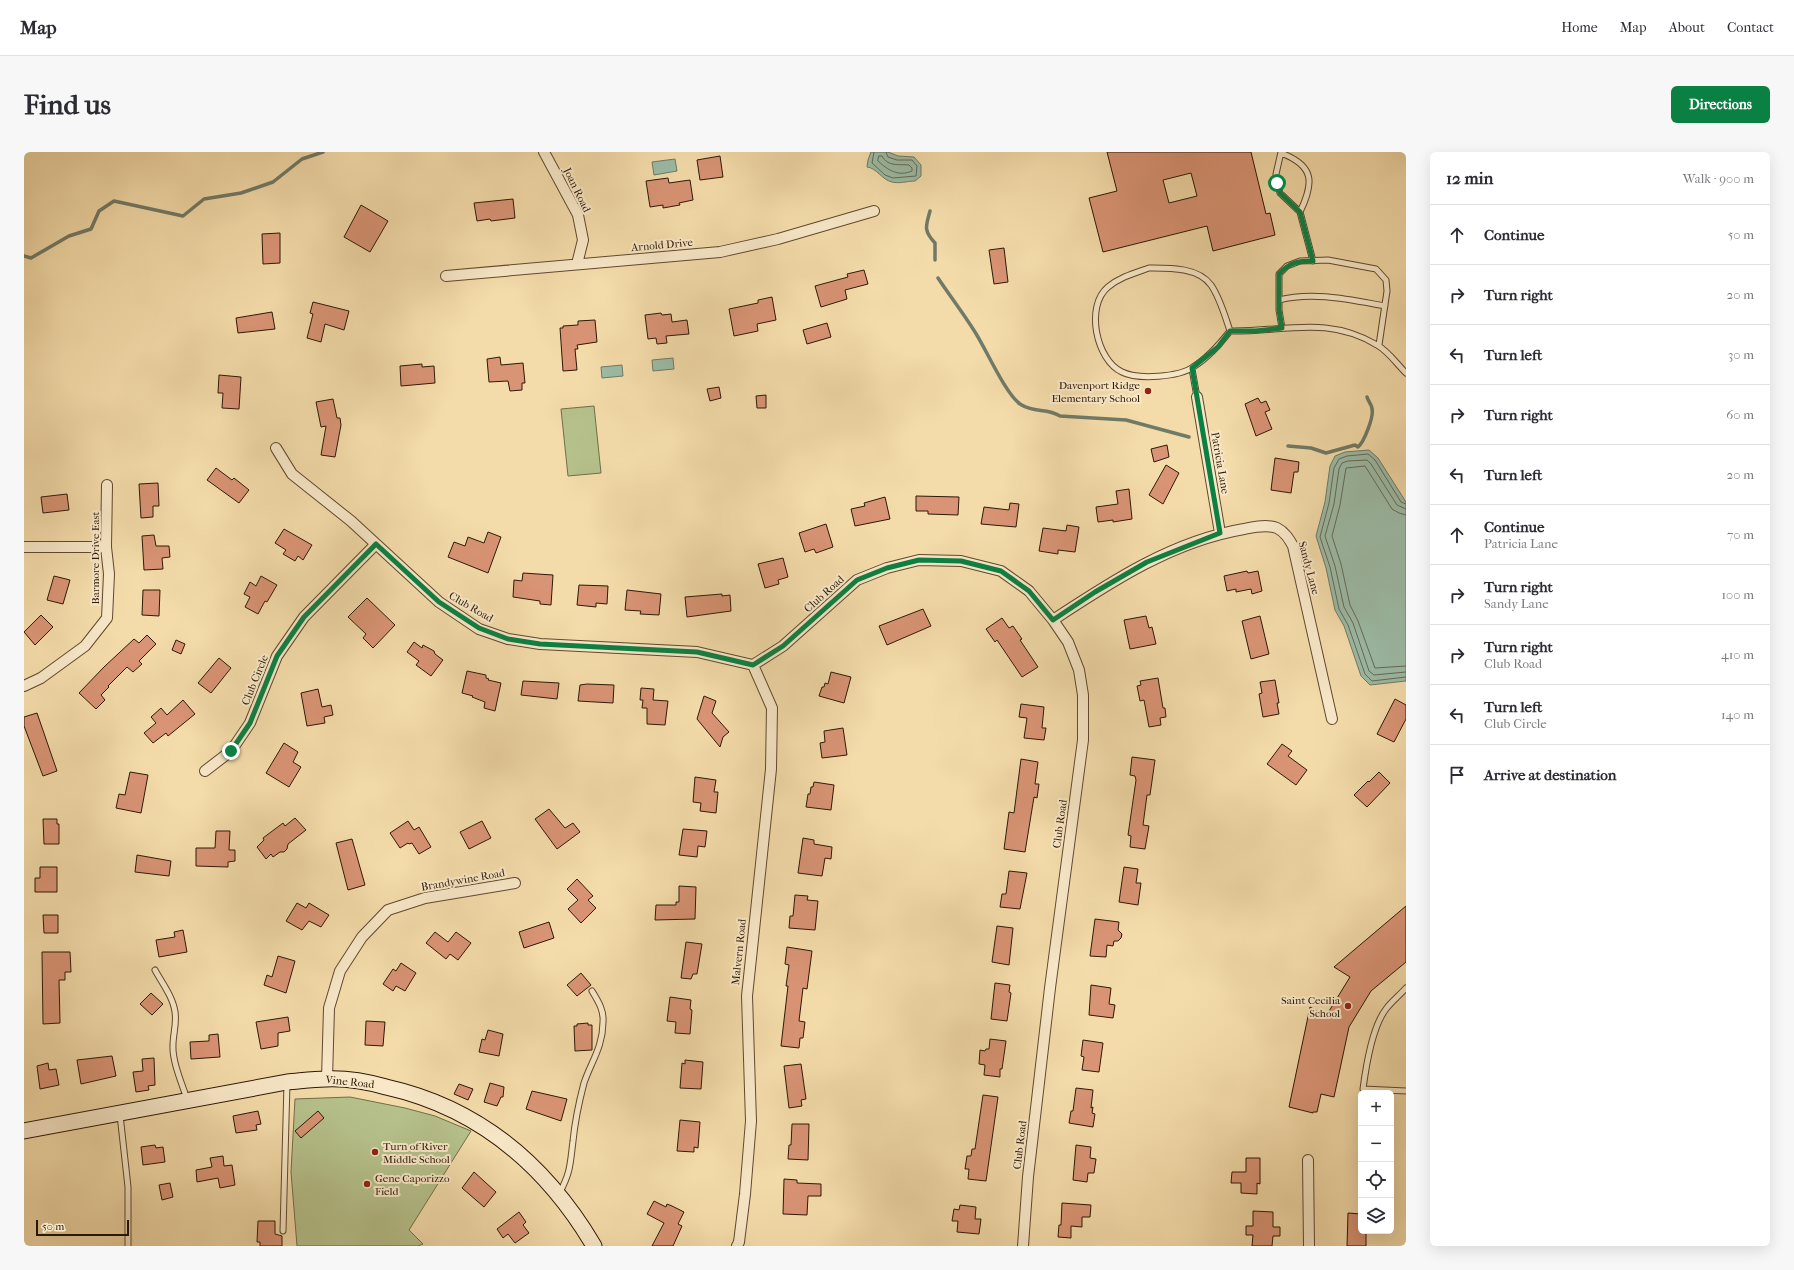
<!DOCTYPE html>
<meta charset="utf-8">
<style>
body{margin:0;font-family:"IM FELL French Canon",serif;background:#f7f7f7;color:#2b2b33}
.controls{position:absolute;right:12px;bottom:12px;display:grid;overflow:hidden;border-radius:6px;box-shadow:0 4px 16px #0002}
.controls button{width:36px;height:36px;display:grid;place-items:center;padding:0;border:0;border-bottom:1px solid #e1e1e2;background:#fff;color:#2b2b33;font:20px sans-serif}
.scale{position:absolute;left:12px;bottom:10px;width:93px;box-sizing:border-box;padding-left:4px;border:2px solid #2d1806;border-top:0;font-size:11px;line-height:14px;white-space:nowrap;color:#2d1806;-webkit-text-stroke:3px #f8e8c8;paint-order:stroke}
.stop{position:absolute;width:12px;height:12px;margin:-9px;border:3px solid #0b8043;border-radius:50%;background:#fff}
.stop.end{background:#0b8043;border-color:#fff;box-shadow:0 1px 4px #0008}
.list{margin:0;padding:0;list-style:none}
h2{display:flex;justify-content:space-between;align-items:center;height:52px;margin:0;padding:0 16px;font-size:17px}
h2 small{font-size:13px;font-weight:400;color:#7c7c81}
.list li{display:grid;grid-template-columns:26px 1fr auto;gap:12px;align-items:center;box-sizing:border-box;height:60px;padding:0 16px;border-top:1px solid #e1e1e2}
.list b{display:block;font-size:15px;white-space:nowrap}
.list p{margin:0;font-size:13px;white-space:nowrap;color:#7c7c81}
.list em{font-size:13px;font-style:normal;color:#7c7c81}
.icon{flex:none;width:22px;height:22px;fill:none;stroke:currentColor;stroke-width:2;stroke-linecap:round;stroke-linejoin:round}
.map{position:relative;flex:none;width:1382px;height:1094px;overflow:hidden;border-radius:6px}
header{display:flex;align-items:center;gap:24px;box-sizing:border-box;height:56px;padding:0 20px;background:#fff;border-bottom:1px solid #e1e1e2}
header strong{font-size:19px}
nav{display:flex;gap:22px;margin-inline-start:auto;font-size:14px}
.intro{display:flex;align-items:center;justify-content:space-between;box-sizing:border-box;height:96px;padding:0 24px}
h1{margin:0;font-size:28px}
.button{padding:10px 18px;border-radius:6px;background:#0b8043;color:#fff;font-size:14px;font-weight:700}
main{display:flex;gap:24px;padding:0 24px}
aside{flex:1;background:#fff;border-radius:6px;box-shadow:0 4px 16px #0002}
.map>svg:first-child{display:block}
.green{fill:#b6c28c;stroke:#726d49}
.water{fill:#9cbca7;stroke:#707a67}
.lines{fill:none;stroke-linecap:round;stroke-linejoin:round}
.shore{stroke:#646a56;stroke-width:1}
.stream{stroke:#707a67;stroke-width:3.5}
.building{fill:#d99475;stroke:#2d1806;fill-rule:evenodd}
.lane-casing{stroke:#5f492f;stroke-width:7}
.street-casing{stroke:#5f492f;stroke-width:12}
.secondary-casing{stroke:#2d1806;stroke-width:17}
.lane{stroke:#f8e8c8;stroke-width:5}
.street{stroke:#f8e8c8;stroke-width:10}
.secondary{stroke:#f8e8c8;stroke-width:15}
.route{stroke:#0b8043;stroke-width:5}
.poi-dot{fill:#8f2418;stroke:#f8e8c8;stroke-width:1.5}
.labels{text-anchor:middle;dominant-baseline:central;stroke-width:4;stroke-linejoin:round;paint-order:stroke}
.street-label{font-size:11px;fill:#2d1806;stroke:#f8e8c8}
.poi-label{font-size:11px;fill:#2d1806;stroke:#f8e8c8;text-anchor:end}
</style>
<header>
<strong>Map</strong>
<nav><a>Home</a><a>Map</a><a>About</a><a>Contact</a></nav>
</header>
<div class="intro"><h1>Find us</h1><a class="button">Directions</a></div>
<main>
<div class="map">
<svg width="1382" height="1094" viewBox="0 0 1382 1094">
<rect width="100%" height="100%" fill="#f4dcaa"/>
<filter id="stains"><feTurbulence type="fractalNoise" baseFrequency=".005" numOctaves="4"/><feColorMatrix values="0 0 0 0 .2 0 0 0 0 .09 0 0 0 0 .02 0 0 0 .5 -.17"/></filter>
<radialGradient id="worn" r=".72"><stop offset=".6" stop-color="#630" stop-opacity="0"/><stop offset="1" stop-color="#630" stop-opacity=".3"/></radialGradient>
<path class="green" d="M570,254L577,321L544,324L537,257Z
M326,945L381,956L411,964L447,979L385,1078L399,1092L394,1094H273L267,1020L271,947Z"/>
<path class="water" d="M847,0H864L874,4L890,5L897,13V24L891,29C884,29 875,32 868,30C858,28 853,16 843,15L844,8Z
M651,7L653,19L630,23L628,10Z
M649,206L650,217L629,219L628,208Z
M598,213L599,224L578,226L577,215Z
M1345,298L1354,306L1382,350V529L1346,533L1337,524L1320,474L1311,458L1302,416L1292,384L1301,350L1306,314L1311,304L1321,300Z"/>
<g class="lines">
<path class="shore" d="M850,0L848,11L861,23L869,26L892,24L893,14L888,8H873L864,5L862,0
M855,4H858C864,15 875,12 885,13L888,16V19C874,25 864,18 854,9Z
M1382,352L1377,350L1351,308L1344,302L1323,304L1315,307L1310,316L1305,351L1296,385L1306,415L1315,457L1324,473L1341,522L1348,529L1382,525
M1382,357L1373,353L1347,312L1343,308L1324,309L1318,311L1315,317L1310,352L1301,384L1311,414L1320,455L1329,471L1345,519L1350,523L1382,520
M1382,363L1375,361L1368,357L1341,314L1322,316L1316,353L1308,384L1317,412L1326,453L1334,469L1351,516L1382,514"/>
<path class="stream" d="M906,59C902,74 899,78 911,91V108
M0,104L7,106L45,84L67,77L75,59L90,49L159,64L180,47L217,41L249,30L278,7L299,0
M914,126C926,144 939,161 951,180C962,197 981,241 996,252C1011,262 1022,255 1036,264L1102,268L1165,285
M1264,294L1287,296L1302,301L1331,293L1334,295C1340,290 1350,265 1348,257C1348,253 1344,249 1343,245"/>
</g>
<path class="building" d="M1083,0H1227L1242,62L1246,61L1251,83L1189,99L1183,74L1079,100L1065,46L1093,39ZM1167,21L1173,44L1145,51L1139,28Z
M696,4L699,25L676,28L673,8Z
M644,26L645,31L666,28L669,48L655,51L656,53L639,56V53L626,55L622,29Z
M489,47L491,66L467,69L466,67L453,69L450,51Z
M337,53L364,69L346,100L320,85Z
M256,81V111L239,112L238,82Z
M980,96L984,130L970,132L965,98Z
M840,118L844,132L821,138L823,147L797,155L791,134L824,125L823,122Z
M748,145L752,168L733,172L734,179L710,184L705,157L734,151V148Z
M289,150L325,159L320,178L301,172L297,190L283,186L289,162L286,161Z
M248,160L251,177L214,181L212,166Z
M637,161L638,163L647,162L648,170L663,168L665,182L642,184L643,191L633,192L632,186L624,187L621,163Z
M571,168L573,190L553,193L554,197H551L553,218L539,219L536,176H539V174L554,173V169Z
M803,171L807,185L783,192L779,178Z
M476,205L477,213L499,211L501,231H498V238L486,239L484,229L465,230L463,207Z
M398,212V215L410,214L411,231L377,234L376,214Z
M195,223L217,225L215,257L198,256L199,241H194Z
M695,235L697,246L686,249L683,237Z
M742,243V256H733L732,244Z
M1234,246L1237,251L1242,249L1246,258L1241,260L1248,277L1232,284L1221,252Z
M309,247L313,266H316L317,273L311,305L297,303L302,274L297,275L292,250Z
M1143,293L1145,305L1130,310L1127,297Z
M1251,306L1275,310L1274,320H1270L1267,341L1247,338Z
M1142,313L1155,321L1139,352L1125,343Z
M192,316L208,328L210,326L225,338L215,351L183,328Z
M134,331L135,354H129V365L117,366L115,332Z
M1105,337L1108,367L1089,370V368L1074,370L1072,355L1094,352L1092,339Z
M43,342L45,358L19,361L17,345Z
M892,344L935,345L934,363L904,362V359H892Z
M861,345L866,367L831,374L827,357L841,354L840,351Z
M986,351L995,352L992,375L957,372L960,355L985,358Z
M802,372L809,395L792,401L790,397L781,400L775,381Z
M1043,373L1055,375L1051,400L1034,398V402L1015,399L1019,376L1042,379Z
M260,377L288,393L279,408L274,404L271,409L259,402L262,398L251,391Z
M464,380L477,385L464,421L424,405L430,390L441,394L444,385L460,391Z
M130,383L132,394H145L146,405L138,406L139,417L120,418L118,384Z
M759,406L764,425L754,428L755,432L741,436L734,412Z
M1223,419L1224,421L1234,419L1238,439L1228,442L1227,437L1212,440V437L1203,439L1200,424Z
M499,421L529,423L527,453L516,452V449L489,445L490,428L498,429Z
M30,424L46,428L39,452L23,448Z
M237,424L253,433L243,450L241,449L234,462L221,455L226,445L220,442L226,430L232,434Z
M555,433L584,434L583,452L572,451V455L553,453Z
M119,438H136L135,464L118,463Z
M603,438L637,442L635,463L616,462L617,459L601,458Z
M698,442V444L706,443L707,459L663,465L661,445Z
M343,446L371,473L349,496L339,486L342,482L324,465Z
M899,457L907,474L863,493L855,474Z
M17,463L29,475L11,493L0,480Z
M1122,464L1125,476L1128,475L1132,492L1106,497L1100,468Z
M1236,464L1245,502L1227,507L1218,469Z
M978,466L985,476L989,474L998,487L996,488L1014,515L998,525L973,488L971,490L962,477Z
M123,483L132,492L115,509L118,512L109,520L103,515L84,534L85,535L77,543L81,548L72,557L55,541L80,515L110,487L115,491Z
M152,488L161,492L157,502L148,498Z
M390,490L398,496L399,493L410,499L411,502L419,508L407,524L392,513L395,509L383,500Z
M195,506L207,516L187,541L174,531Z
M443,519L462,523V526L465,527L464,528L477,531L471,559L460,556L461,550L448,545L449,544L438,541Z
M807,520L827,525L820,551L795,544L798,535H800L801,531L804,532Z
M1134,526L1139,556H1141L1142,565L1136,566L1137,573L1125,575L1120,548L1116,549L1113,534L1117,533L1116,529Z
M1251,528L1255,551H1253L1255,562L1239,565L1235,542L1238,541L1236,530Z
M499,529L535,531L533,547L497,543Z
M563,532L590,533L589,551L554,549L556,533Z
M617,536L630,537L629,548L644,549L641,573L623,572V556H618L619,548H616Z
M294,537L298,555L307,553L309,563L300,565L301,571L283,574L277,541Z
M680,544L692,549L688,561L705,580L699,585L696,595L673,567Z
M1371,547L1382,553V567L1370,590L1353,582Z
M159,548L171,562L144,584L142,581L129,591L120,581L132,571L127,565L137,556L143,563Z
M997,552L1020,555L1018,576H1022L1020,588L1000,586L1003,566L995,565Z
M13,561L33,619L19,624L0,574V565Z
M819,576L823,603L798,606L796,591L801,590L800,579Z
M260,591L274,600L269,610L277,615L265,635L242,621Z
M1258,592L1268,599L1264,604L1283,618L1272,633L1243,612Z
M1108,605L1131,608L1126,643H1123L1119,673L1125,674L1121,697L1106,695L1107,684L1104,683L1112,628L1111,624L1106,623Z
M997,607L1014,610L1011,632H1015L1013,646L1010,645L1001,700L980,697L985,660L990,661Z
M106,620L124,623L117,661L92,656L95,642L101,643Z
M1355,620L1366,631L1343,655L1330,643L1344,629L1345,630Z
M671,625L692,628L690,640H694L692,661L676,659L677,651L669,650Z
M790,630L810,633L807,658L782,655L784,642H786L787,635H789Z
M525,657L541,676L549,671L556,680L533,697L511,667Z
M271,666L282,678L264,692L263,697L260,700H256L249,705L247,702L242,707L233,695L240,688L239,686L259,671L261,674Z
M19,667H33V672H35V692H20Z
M384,669L390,678L395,675L407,695L395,702L388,691L385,692L384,691L376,696L366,681Z
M458,669L467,686L445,697L436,680Z
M659,677L683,679L681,695L674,694L673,705L655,703Z
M192,679H206L205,698H211V709L204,710V715L172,714V696H191Z
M779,686L790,688V692L808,695L807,707L801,706L798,724L774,721Z
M328,687L341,733L324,738L312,691Z
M113,703L147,709L145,724L111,720Z
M16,715H33V740H11V726H16Z
M1100,715L1114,717L1112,731H1117L1114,753L1095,750Z
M985,719L1003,721L996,757L976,755L978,742H982Z
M553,727L569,744L564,748L572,756L557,771L544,757L554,748L543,737Z
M655,734L672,735L671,767L631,768L632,753H652V750H655Z
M771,743L784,744L783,748L794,749L791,778L765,776L766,764H769Z
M273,751L282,756L285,751L305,763L297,775L285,769L278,778L262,769Z
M1382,754V810L1347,839L1325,875L1310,945L1297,942L1293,960H1289V961L1265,955L1286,855L1302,864L1326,825L1310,815Z
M19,763H34V781H20Z
M1071,767L1095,770L1094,778L1098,782L1097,786L1094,789H1090L1089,794L1083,793L1082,805L1066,804Z
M525,770L530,786L500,796L495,780Z
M973,774L989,776L985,813L968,810Z
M159,778L163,800L135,805L132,788L151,785L150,780Z
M411,780L424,790L432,780L447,791L434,808L426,802L422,807L402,791Z
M662,790L678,792L673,822H669L667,827L657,826Z
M763,795L788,799L783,837L779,836L775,869L781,870L779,886H776L775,896L757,894L764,834H762L765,813L761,812Z
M18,800H46L47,820H41V828H35L36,871L19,872Z
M254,804L271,809L262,841L240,833L243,823L248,825Z
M377,811L392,821L381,839L372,834L369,839L359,832L369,817L372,819Z
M557,821L567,833L553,844L543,833Z
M971,831L986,833L985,840L987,841L983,869L967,867Z
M1067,833L1087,836L1085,852L1091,853L1089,866L1065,863Z
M127,841L139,852L128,863L116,852Z
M646,845L667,848L666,857L668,858L666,882L651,881L652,870L643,869Z
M264,865L266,879L254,881V894L237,897L232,870Z
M342,869L361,870L359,894L341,893Z
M564,871V873H568V898L551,899L550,874H553V872Z
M464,878L479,882L475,904L455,900L458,887L461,888Z
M194,882L196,905L167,907L166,890L185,889V883Z
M966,887L982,889L978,917H976V925L960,923L961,913L955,912L956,898L961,899L962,897H965Z
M1059,888L1079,891L1075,920L1058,918L1060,905L1057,904Z
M88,904L92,924L57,932L53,908Z
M130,906L131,933L124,934L125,938L112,940L109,920L119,919L118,907Z
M661,908L679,910L677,937L656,936L658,911L661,912Z
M24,911L25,918L32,917L35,933L16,937L13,914Z
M777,912L782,947L777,948L778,954L765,956L760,914Z
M466,931L480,935L479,945H477L473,954L460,950Z
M435,932L449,937L444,948L430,942Z
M1052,936L1069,938L1067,956L1069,955L1068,961L1071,962L1069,975L1045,971L1047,959H1049Z
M508,939L543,947L537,969L502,957Z
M959,943L974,945L962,1029L944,1027L945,1017H941L943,1004H947L948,997H951Z
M234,959L237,972L232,973L233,978L212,981L209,964Z
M294,959L300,966L277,986L271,979Z
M656,968L676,970L674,996L670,995V1000L653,999Z
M768,972H785L784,1008L764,1007L765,993H767Z
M131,993L132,996L139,995L141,1010L119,1013L117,995Z
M1052,993L1067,995L1066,1006L1072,1007L1070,1021H1064L1063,1030L1049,1028Z
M199,1004L200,1014L208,1013L211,1033L196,1036L194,1026L173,1030L172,1018L188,1015L186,1006Z
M1222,1006H1236V1032L1233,1031V1042L1217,1041V1031H1207L1208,1020H1222Z
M450,1020L472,1040L460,1055L438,1036Z
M760,1027L773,1028V1031L797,1032V1044H784L783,1063L759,1062Z
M146,1031L149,1045L138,1048L135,1033Z
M630,1049L642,1055L643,1052L648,1054L660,1060L654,1072L658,1074L649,1094H628L640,1071L623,1062Z
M1038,1051L1067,1053L1066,1065H1058V1075L1047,1074V1086L1034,1085L1035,1073H1037Z
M936,1053L952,1055L951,1067H957L955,1082L933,1080L934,1069H928L930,1057L935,1058Z
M1229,1059L1249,1060V1075H1256V1084H1249L1248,1094H1228L1229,1083H1222V1074H1229Z
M495,1060L502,1070L499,1073L505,1081L491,1091L484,1082L479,1086L473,1077Z
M1324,1061L1337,1062V1079H1342V1094H1323Z
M234,1069H251V1082L258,1084V1094H236V1090H233Z"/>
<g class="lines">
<defs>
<path id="lane" d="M1257,0L1252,22L1253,31L1256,41L1276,60L1289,109
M1257,1C1291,14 1290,31 1276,60
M1125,116C1145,116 1174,115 1187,133C1196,146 1201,164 1206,179C1195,193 1184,206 1169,215C1155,225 1114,228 1098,220C1072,208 1061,154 1084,135C1096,125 1111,121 1125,116Z
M1255,148C1289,139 1327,148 1361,154
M1258,176L1255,158V122L1263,114L1276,109L1304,108L1352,117L1362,128L1363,139L1355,193
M1206,179C1260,180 1303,163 1353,193C1364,199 1373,212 1382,221
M1168,217L1173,245
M131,818C138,831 149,845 151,860C153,871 149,882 149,893C148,909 158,932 163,947
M1382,836C1376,843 1368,849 1362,857C1348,875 1342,914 1339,937L1382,939
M96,963L104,1035V1094
M535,1042C547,1020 546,1012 549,989C551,969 555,950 560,931C567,910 579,895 579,870C580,858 574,849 568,839
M259,1079L263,931"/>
<path id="street" d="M520,0L554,63L559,88L553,112
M422,124L696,100L754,87L850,59
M1173,245L1196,381
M252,296L268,322L327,369L415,450L455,477L484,487L516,492L673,500L729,513L759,494L833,428L863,416L895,408L937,409L977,419L1005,439L1029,468L1044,490L1055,518L1059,543V588L1026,836L1004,1025L999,1094
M0,395H82
M1029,468C1088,429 1149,389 1220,377C1230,375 1243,372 1253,376C1261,380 1265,387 1269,394L1308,567
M0,534L17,526L61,494L83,466L85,422L82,395L83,333
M181,619L207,599L226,571L253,504L280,465L352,392
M303,927L305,856L316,819L338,785L364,758L401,746L491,731
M1284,1008L1285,1094
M713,1094L715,1090L721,1042L727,969L723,844L747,617L748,556L729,513"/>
<path id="secondary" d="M0,979L263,930C276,929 289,927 302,927C322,926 344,930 362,935C456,956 522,1013 570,1094"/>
</defs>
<use href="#lane" class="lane-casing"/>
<use href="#street" class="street-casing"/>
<use href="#secondary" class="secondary-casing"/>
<use href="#lane" class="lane"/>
<use href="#street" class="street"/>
<use href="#secondary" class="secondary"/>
</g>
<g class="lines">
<path class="route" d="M207,599L226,571L253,504L280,465L352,392L415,450L455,476L484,487L516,492L673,500L729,513L759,494L833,428L863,416L895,408L937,409L977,419L1005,439L1029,468L1071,440L1123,410L1196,381L1168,216L1194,195L1206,179H1232L1258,176L1255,158V122C1266,110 1274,109 1289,109L1276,60L1256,41L1253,31"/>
</g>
<g class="poi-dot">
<circle cx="1124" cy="239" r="4"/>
<circle cx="1324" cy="854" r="4"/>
<circle cx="351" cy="1000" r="4"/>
<circle cx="343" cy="1032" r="4"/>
</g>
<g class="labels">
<g class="street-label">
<text transform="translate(553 38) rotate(64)">Joan Road</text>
<text transform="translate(638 93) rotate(-5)">Arnold Drive</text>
<text transform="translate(1196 311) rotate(80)">Patricia Lane</text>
<text transform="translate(71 406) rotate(-90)">Barmore Drive East</text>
<text transform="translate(1285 416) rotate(75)">Sandy Lane</text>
<text transform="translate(800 442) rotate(-42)">Club Road</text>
<text transform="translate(447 455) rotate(30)">Club Road</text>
<text transform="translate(231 528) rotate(-68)">Club Circle</text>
<text transform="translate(1036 672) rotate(-82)">Club Road</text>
<text transform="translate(439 728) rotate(-10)">Brandywine Road</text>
<text transform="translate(715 800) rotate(-84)">Malvern Road</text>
<text transform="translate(326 930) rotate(6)">Vine Road</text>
<text transform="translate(996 993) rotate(-83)">Club Road</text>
</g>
<g class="poi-label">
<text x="1116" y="233">Davenport Ridge<tspan x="1116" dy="13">Elementary School</tspan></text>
<text x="1316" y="848">Saint Cecilia<tspan x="1316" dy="13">School</tspan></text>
<text x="359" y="994" text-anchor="start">Turn of River<tspan x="359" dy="13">Middle School</tspan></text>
<text x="351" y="1026" text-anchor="start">Gene Caporizzo<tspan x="351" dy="13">Field</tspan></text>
</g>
</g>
<rect width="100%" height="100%" filter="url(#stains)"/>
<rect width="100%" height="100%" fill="url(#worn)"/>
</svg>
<div class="controls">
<button>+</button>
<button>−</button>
<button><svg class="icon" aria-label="locate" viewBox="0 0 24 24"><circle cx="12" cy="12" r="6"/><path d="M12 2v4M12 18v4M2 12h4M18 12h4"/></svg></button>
<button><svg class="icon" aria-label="layers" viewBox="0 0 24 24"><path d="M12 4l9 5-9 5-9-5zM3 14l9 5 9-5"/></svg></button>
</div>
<div class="scale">50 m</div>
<div class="stop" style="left:1253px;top:31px"></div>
<div class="stop end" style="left:207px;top:599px"></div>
</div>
<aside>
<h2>12 min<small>Walk · 900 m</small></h2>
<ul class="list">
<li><svg class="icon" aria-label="ahead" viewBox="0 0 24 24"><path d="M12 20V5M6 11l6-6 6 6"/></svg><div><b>Continue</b></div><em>50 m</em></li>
<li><svg class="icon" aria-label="right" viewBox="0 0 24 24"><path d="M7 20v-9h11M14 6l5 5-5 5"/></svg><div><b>Turn right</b></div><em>20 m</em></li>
<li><svg class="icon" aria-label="left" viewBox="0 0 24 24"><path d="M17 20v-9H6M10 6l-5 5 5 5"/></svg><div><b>Turn left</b></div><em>30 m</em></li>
<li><svg class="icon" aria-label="right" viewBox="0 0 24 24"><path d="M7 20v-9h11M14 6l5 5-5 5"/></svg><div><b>Turn right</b></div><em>60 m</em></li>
<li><svg class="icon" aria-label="left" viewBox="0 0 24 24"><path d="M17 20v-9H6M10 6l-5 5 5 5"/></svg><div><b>Turn left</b></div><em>20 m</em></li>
<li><svg class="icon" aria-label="ahead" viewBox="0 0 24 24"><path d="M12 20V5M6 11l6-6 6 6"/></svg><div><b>Continue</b><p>Patricia Lane</p></div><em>70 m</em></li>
<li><svg class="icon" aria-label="right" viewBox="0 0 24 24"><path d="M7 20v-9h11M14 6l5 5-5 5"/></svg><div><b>Turn right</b><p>Sandy Lane</p></div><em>100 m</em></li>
<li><svg class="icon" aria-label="right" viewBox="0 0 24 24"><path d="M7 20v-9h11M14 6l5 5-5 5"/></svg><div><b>Turn right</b><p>Club Road</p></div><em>410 m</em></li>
<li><svg class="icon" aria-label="left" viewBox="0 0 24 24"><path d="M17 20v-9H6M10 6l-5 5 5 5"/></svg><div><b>Turn left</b><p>Club Circle</p></div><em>140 m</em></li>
<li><svg class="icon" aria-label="arrive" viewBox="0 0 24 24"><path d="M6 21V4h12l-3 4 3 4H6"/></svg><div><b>Arrive at destination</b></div></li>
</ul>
</aside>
</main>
